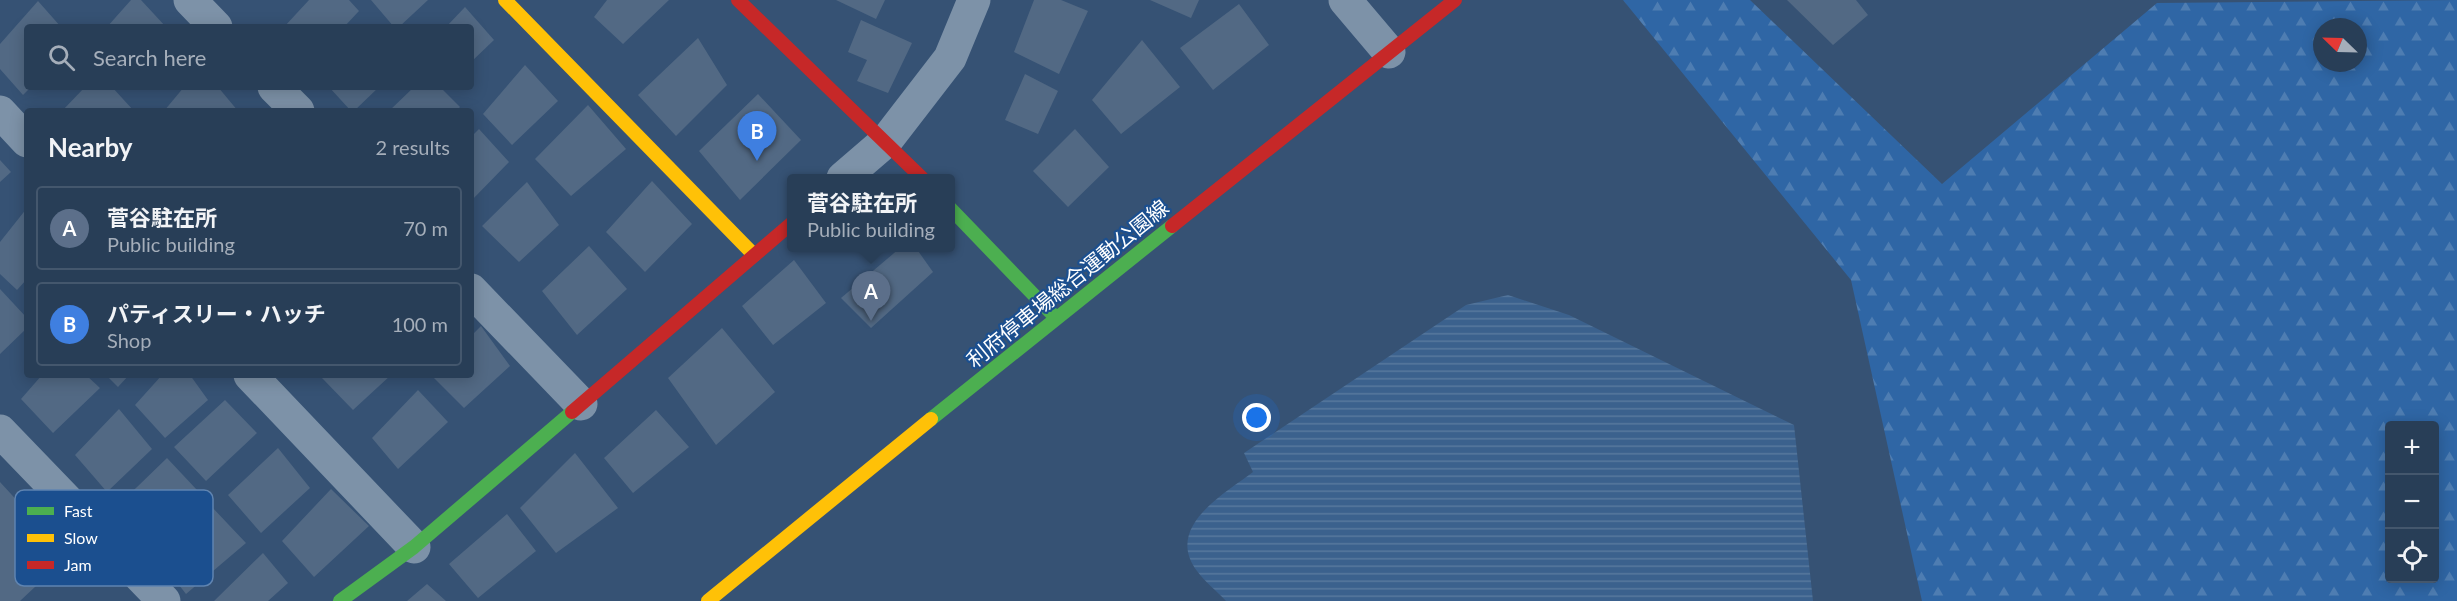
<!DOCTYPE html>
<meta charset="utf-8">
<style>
body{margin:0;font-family:Lato,"Noto Sans JP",sans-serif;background:#344961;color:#f1f3f6}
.controls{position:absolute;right:18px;bottom:18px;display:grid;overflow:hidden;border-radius:6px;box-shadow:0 3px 15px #0003}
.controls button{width:54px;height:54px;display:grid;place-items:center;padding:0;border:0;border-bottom:2px solid #44576d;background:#283e57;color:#f1f3f6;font:30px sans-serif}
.compass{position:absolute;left:2313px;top:18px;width:54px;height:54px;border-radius:50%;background:#283e57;box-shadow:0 3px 15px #0003;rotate:293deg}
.you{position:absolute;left:1257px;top:418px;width:21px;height:21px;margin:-15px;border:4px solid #fff;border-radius:50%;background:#1a73e8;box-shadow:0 0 0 9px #1a73e833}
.badge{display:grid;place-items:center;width:39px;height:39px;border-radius:50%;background:#b9c2ce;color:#fff;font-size:20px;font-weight:700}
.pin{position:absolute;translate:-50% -50px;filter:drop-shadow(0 2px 3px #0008)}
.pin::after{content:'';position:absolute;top:32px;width:21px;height:18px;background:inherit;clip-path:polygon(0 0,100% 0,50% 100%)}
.popup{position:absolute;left:787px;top:174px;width:168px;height:78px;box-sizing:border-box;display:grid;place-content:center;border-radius:6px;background:#283e57;filter:drop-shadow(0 2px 4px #0005);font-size:20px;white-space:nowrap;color:#a5aeba}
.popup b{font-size:22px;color:#f1f3f6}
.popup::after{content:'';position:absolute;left:50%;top:100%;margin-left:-12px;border:12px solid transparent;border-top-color:#283e57}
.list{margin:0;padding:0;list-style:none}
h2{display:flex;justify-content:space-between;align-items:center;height:78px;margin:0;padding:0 24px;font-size:26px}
h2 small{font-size:20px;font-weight:400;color:#a5aeba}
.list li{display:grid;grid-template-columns:39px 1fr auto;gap:18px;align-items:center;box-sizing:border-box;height:84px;margin:0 12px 12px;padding:0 12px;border:2px solid #44576d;border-radius:6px}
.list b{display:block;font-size:22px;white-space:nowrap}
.list p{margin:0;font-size:20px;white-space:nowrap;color:#a5aeba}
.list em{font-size:20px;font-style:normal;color:#a5aeba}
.icon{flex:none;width:33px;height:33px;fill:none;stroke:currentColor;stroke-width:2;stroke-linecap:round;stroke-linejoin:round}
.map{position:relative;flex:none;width:2457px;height:601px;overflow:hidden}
.search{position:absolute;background:#283e57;box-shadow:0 3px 15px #0003;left:24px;top:24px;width:450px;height:66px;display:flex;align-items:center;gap:15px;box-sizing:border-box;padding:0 21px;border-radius:6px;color:#a5aeba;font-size:22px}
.panel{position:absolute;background:#283e57;box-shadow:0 3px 15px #0003;left:24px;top:108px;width:450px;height:270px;border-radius:6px}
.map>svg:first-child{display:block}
.forest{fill:url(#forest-firs);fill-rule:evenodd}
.water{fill:url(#water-rules)}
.building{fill:#526984}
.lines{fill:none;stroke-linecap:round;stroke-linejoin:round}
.street{stroke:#7d92a8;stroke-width:33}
.fast{stroke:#4caf50;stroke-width:14}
.slow{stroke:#ffc107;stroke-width:14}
.jam{stroke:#c62828;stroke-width:14}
.labels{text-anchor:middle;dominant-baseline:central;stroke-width:4.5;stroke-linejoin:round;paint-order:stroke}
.street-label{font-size:21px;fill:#fff;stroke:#1b4f8f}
.key{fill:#1b4f8f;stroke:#5f84b1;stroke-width:1.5}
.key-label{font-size:16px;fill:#fff}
</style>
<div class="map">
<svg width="2457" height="601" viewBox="0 0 2457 601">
<defs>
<pattern id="forest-firs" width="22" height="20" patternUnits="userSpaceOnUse" patternTransform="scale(1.5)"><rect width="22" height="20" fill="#2f66a5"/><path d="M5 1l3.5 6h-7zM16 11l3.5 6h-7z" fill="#4e7db2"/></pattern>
<pattern id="water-rules" width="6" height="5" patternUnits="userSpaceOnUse" patternTransform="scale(1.5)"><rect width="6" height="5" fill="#3b618d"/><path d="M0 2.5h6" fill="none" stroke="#58799e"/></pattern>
</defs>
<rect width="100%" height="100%" fill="#365274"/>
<path class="forest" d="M1623,0H1750L1942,184L2157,3L2457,0V601H1922L1851,280ZM2322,27H2358V63H2322ZM2390,426H2434V578H2390Z"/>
<path class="water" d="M1508,295L1569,315L1794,425L1813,601H1226C1217,591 1205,582 1197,571C1164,527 1224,494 1253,472L1244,453L1466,305Z"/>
<path class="building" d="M131,0H141L166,27H107Z
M309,0H349L359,11L344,27H284Z
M371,0H428L399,27H394Z
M607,0H669L623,44L594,17Z
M836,0H885L876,19Z
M1034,0H1061L1088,11L1059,74L1014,52Z
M1150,0H1199L1191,18Z
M1787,0H1856L1868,15L1833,45Z
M38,1L61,27H27V87H31L23,95L0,69V44Z
M1239,4L1269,45L1213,90L1180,48Z
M465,7L494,40L471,62V27H446Z
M861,20L912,43L888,93L857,81L867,60L848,52Z
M698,38L727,85L676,136L638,95Z
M1142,40L1180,87L1121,134L1092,100Z
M525,65L558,101L512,145L483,114Z
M1025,74L1058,91L1038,134L1005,120Z
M85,87H112L134,111H62Z
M184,87H218L238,111H164Z
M329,87H379L354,111H351Z
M414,87H440L460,107L456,111H389Z
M758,94L801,140L740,200L699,151Z
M588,105L626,149L571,196L535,159Z
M479,129L509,162L471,201V137Z
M1075,129L1109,167L1068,207L1033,171Z
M0,160L11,172L0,182Z
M652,181L692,224L645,272L606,232Z
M527,182L559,225L519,262L482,226Z
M27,208V279L17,290L0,274V242Z
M589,246L627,289L577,335L542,291Z
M900,248H916L933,272L871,328L841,298Z
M794,260L826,303L773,345L742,306Z
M0,289L27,318V328L0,354Z
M481,326L510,366L464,408L432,376L471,375V336Z
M722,328L775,392L716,445L668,378Z
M42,375H86L100,388L53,433L21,399Z
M106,375H129L118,387Z
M162,375H190L208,400L165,438L135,405Z
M324,375H391L353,410L322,378Z
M418,390L448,422L398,469L372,438Z
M225,400L257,433L206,481L174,447Z
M119,409L152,449L107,492L75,455Z
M656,410L689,447L633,493L604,458Z
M278,448L310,488L261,533L228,495Z
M575,453L618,508L556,553L520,508Z
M167,458L197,490L138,547L106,517Z
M0,482L68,556L20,601H0Z
M331,489L369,526L314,577L282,541Z
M210,505L246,543L186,594L158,558Z
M507,514L536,551L478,598L449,564Z
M263,553L288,583L268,601H214Z
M427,584L446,601H407Z"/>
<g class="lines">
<path class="street" d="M190,0L216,27
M1345,0L1389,52
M274,87L298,111
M0,112L27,141
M843,178L886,141L950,58L974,0
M471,290L581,404
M250,375L414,547
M0,431L164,601"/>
<path class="fast" d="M950,208L1056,318
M931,419L1172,226
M340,601L414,547L572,412"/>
<path class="slow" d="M505,0L754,255
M708,601L931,419"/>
<path class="jam" d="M738,0L922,178
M1172,226L1455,0
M572,412L792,223"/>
</g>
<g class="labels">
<g class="street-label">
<text transform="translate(1067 283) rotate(-39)">利府停車場総合運動公園線</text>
</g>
</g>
<rect x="15" y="490" width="198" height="96" rx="9" class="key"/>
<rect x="27" y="507" width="27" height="8" fill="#4caf50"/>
<rect x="27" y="534" width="27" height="8" fill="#ffc107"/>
<rect x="27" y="561" width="27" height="8" fill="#c62828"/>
<g class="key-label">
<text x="64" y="517">Fast</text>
<text x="64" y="544">Slow</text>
<text x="64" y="571">Jam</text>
</g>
</svg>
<div class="controls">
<button>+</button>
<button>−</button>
<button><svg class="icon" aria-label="locate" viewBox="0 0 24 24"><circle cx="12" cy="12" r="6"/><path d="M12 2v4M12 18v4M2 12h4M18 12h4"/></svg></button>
</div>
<svg class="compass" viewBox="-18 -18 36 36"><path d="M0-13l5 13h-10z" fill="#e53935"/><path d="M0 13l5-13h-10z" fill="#a5aeba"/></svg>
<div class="you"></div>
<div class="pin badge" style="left:871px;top:321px;background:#5c6f8a">A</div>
<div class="popup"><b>菅谷駐在所</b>Public building</div>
<div class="pin badge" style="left:757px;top:161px;background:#3f7fe0">B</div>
<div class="search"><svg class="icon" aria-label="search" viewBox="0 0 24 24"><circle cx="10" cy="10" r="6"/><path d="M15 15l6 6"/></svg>Search here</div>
<section class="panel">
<h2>Nearby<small>2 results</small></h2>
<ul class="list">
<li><span class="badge" style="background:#5c6f8a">A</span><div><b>菅谷駐在所</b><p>Public building</p></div><em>70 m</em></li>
<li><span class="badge" style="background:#3f7fe0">B</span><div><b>パティスリー・ハッチ</b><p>Shop</p></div><em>100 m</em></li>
</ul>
</section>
</div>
